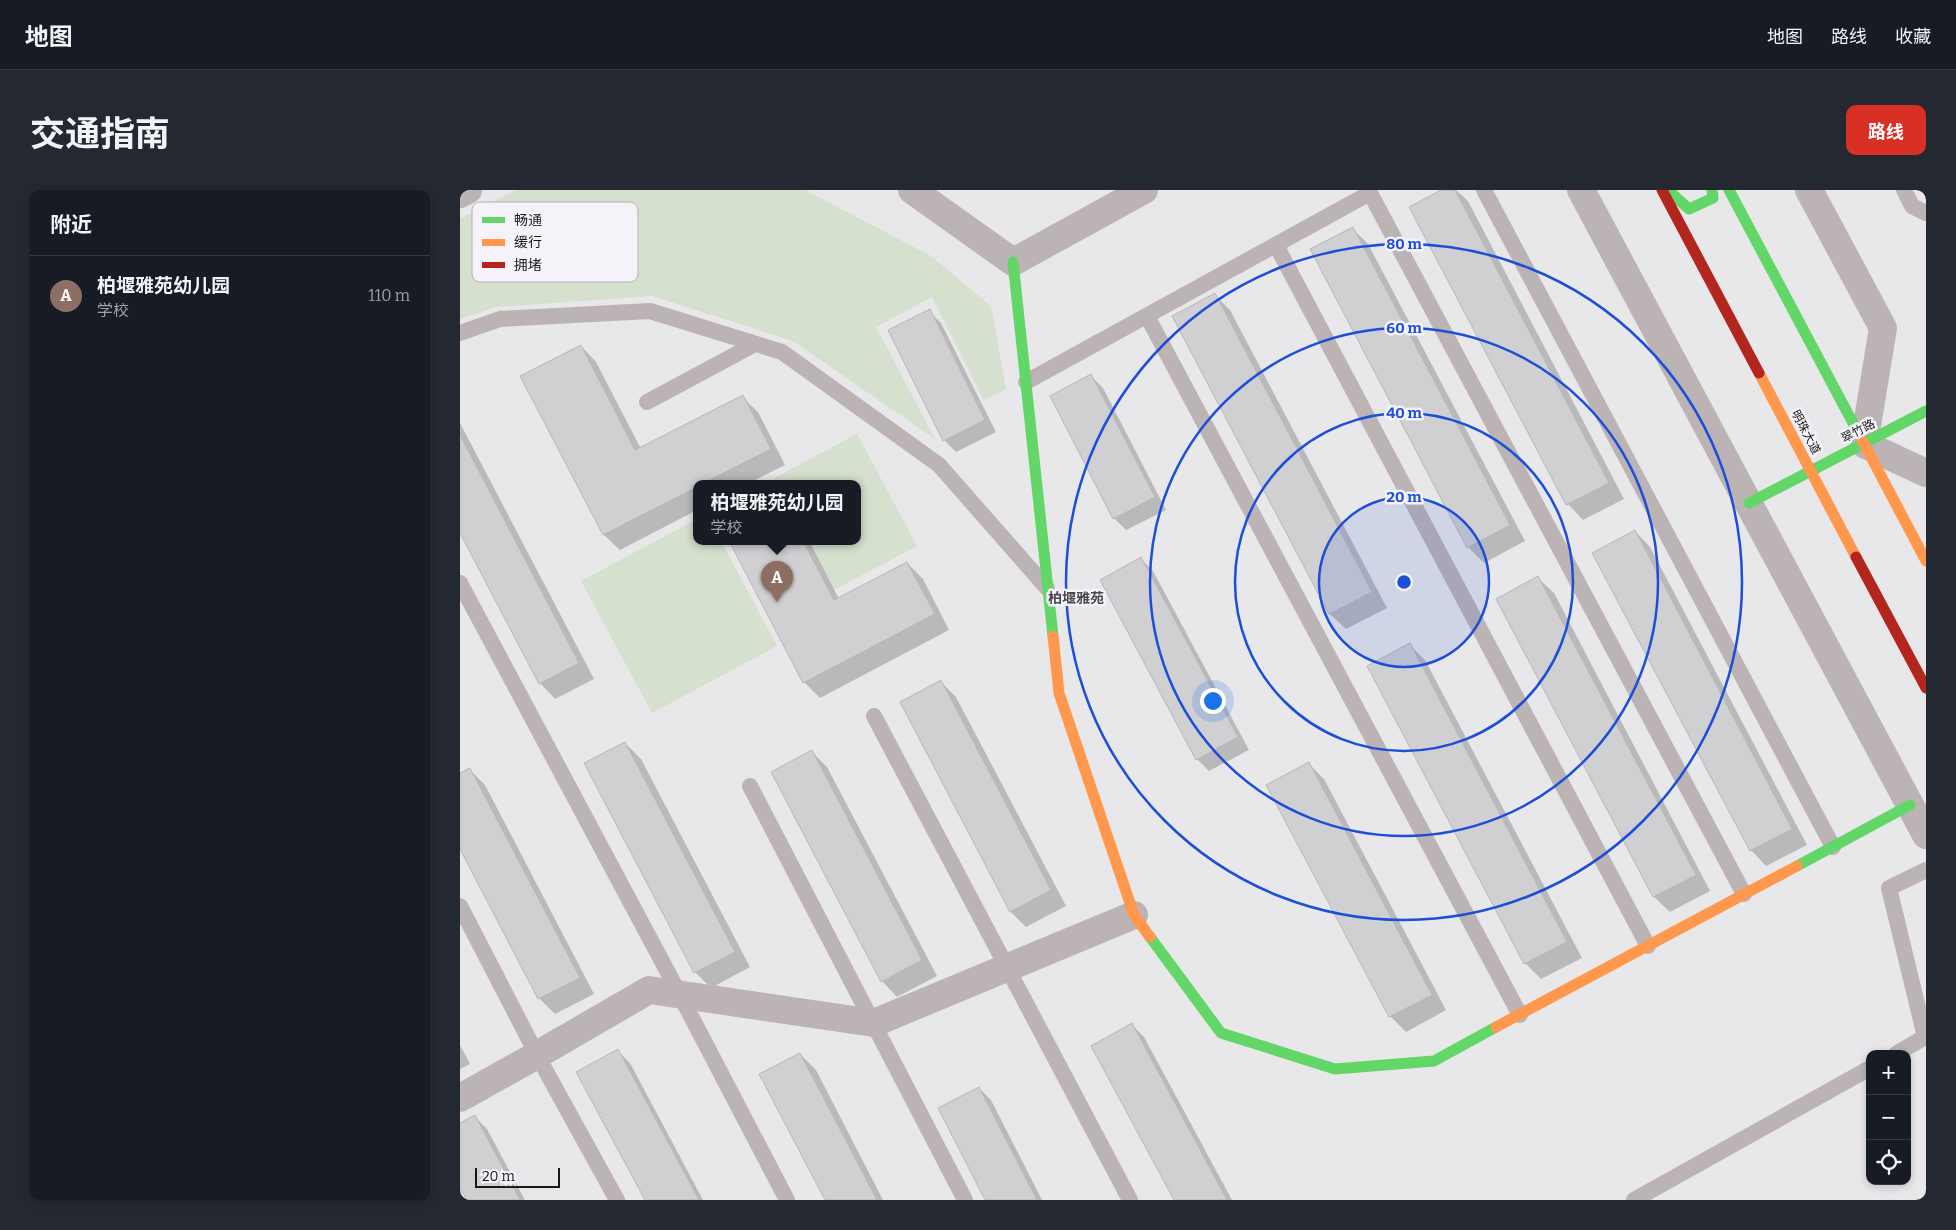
<!DOCTYPE html>
<html lang="zh">
<meta charset="utf-8">
<style>
body{margin:0;font-family:Bitter,"Noto Sans SC",serif;background:#242831;color:#f1f3f6}
.controls{position:absolute;right:15px;bottom:15px;display:grid;overflow:hidden;border-radius:10px;box-shadow:0 2px 8px #0003}
.controls button{width:45px;height:45px;display:grid;place-items:center;padding:0;border:0;border-bottom:1px solid #363941;background:#171b24;color:#f1f3f6;font:25px sans-serif}
.scale{position:absolute;left:15px;bottom:12px;width:85px;box-sizing:border-box;padding-left:5px;border:2px solid #181719;border-top:0;font-size:14px;line-height:18px;white-space:nowrap;color:#181719;-webkit-text-stroke:4px #f5f3f9;paint-order:stroke}
.you{position:absolute;left:752px;top:510px;width:18px;height:18px;margin:-12px;border:4px solid #fff;border-radius:50%;background:#1a73e8;box-shadow:0 0 0 8px #1a73e833}
.badge{display:grid;place-items:center;width:32px;height:32px;border-radius:50%;background:#d93025;color:#fff;font-size:16px;font-weight:700}
.pin{position:absolute;translate:-50% -41px;filter:drop-shadow(0 1px 2px #0008)}
.pin::after{content:'';position:absolute;top:26px;width:18px;height:15px;background:inherit;clip-path:polygon(0 0,100% 0,50% 100%)}
.popup{position:absolute;left:233px;top:290px;width:168px;height:65px;box-sizing:border-box;display:grid;place-content:center;border-radius:10px;background:#171b24;filter:drop-shadow(0 1px 4px #0005);font-size:16px;white-space:nowrap;color:#9ea1a6}
.popup b{font-size:19px;color:#f1f3f6}
.popup::after{content:'';position:absolute;left:50%;top:100%;margin-left:-10px;border:10px solid transparent;border-top-color:#171b24}
.list{margin:0;padding:0;list-style:none}
h2{display:flex;justify-content:space-between;align-items:center;height:65px;margin:0;padding:0 20px;font-size:21px}
h2 small{font-size:16px;font-weight:400;color:#9ea1a6}
.list li{display:grid;grid-template-columns:32px 1fr auto;gap:15px;align-items:center;box-sizing:border-box;height:80px;padding:0 20px;border-top:1px solid #363941}
.list b{display:block;font-size:19px;white-space:nowrap}
.list p{margin:0;font-size:16px;white-space:nowrap;color:#9ea1a6}
.list em{font-size:16px;font-style:normal;color:#9ea1a6}
.icon{flex:none;width:28px;height:28px;fill:none;stroke:currentColor;stroke-width:2;stroke-linecap:round;stroke-linejoin:round}
.map{position:relative;flex:none;width:1466px;height:1010px;overflow:hidden;border-radius:10px}
header{display:flex;align-items:center;gap:30px;box-sizing:border-box;height:70px;padding:0 25px;background:#171b24;border-bottom:1px solid #363941}
header strong{font-size:24px}
nav{display:flex;gap:28px;margin-inline-start:auto;font-size:18px}
.intro{display:flex;align-items:center;justify-content:space-between;box-sizing:border-box;height:120px;padding:0 30px}
h1{margin:0;font-size:35px}
.button{padding:12px 22px;border-radius:10px;background:#d93025;color:#fff;font-size:18px;font-weight:700}
main{display:flex;gap:30px;padding:0 30px}
aside{flex:1;background:#171b24;border-radius:10px;box-shadow:0 2px 8px #0003}
.map>svg:first-child{display:block}
.green{fill:#d5e0cf}
.shadow{fill:#0003}
.building{fill:#d0cfd2;stroke:#b8b7b9}
.lines{fill:none;stroke-linecap:round;stroke-linejoin:round}
.lane{stroke:#bbb3b4;stroke-width:16}
.street{stroke:#bbb3b4;stroke-width:28}
.fast{stroke:#63d668;stroke-width:11}
.slow{stroke:#ff974d;stroke-width:11}
.jam{stroke:#b3261e;stroke-width:11}
.ring{fill:none;stroke:#1d4ed8;stroke-width:2.5}
.labels{text-anchor:middle;dominant-baseline:central;stroke-width:5;stroke-linejoin:round;paint-order:stroke}
.street-label{font-size:12px;fill:#181719;stroke:#f5f3f9}
.neighbourhood-label{font-size:14px;font-weight:bold;fill:#4b484d;stroke:#f5f3f9}
.key{fill:#f5f3f9;stroke:#b3b1b6;stroke-width:1}
.key-label{font-size:14px;fill:#181719}
.centre{fill:#1d4ed8;stroke:#f5f3f9;stroke-width:2.5}
.ring-label{font-size:15px;text-anchor:middle;font-weight:bold;fill:#1d4ed8;stroke:#f5f3f9;stroke-width:5;stroke-linejoin:round;paint-order:stroke}
</style>
<header>
<strong>地图</strong>
<nav><a>地图</a><a>路线</a><a>收藏</a></nav>
</header>
<div class="intro"><h1>交通指南</h1><a class="button">路线</a></div>
<main>
<aside>
<h2>附近<small></small></h2>
<ul class="list">
<li><span class="badge" style="background:#8d6e63">A</span><div><b>柏堰雅苑幼儿园</b><p>学校</p></div><em>110 m</em></li>
</ul>
</aside>
<div class="map">
<svg width="1466" height="1010" viewBox="0 0 1466 1010">
<rect width="100%" height="100%" fill="#e8e7ea"/>
<path class="green" d="M56,0H345L471,66L531,116L546,199L524,210L472,107L416,137L475,249L333,151L192,106L36,117L0,129V29Z
M397,244L457,356L374,400L348,351H397V293H317L314,288Z
M237,329V351H261L317,456L192,523L121,391Z"/>
<path class="shadow" d="M983,0H996L1008,11L1164,309L1123,330L1108,314L951,17Z
M892,38L908,54L1065,351L1024,373L1008,357Z
M755,105L770,120L927,418L886,439L870,424L714,126Z
M469,121L481,133L536,242L496,262L484,250Z
M121,156L136,172L181,259L282,207L298,222L325,275L289,293H237V320L160,360L144,345L62,186Z
M631,186L643,198L706,320L666,340L654,328L592,206Z
M0,233L134,489L95,509L80,493L0,341Z
M310,290L313,293H304Z
M1175,341L1190,357L1347,655L1306,676L1291,660Z
M271,351H349L379,409L447,373L463,389L489,440L360,508L344,492Z
M681,369L693,381L789,560L749,581L737,569Z
M1078,388L1094,403L1250,701L1210,722L1194,707Z
M950,455L965,470L1122,768L1081,789L1065,773L909,476Z
M481,492L496,507L606,716L566,737L551,722Z
M165,553L181,569L290,777L251,798L235,782Z
M351,561L367,577L477,786L437,807L422,791Z
M849,574L864,589L986,820L946,842L930,826Z
M9,579L25,595L134,804L95,824L79,808L0,657V584Z
M672,835L684,847L772,1010H715Z
M0,855L10,874L0,879Z
M158,861L170,873L243,1010H186Z
M340,864L356,880L423,1010H366Z
M519,898L531,910L582,1010H527Z
M15,927L27,939L65,1010H8L0,995V935Z"/>
<path class="building" d="M981,0H995L1149,293L1106,315L949,17Z
M893,37L1050,335L1007,358L850,59Z
M755,103L912,402L869,424L712,126Z
M470,119L525,230L483,251L428,140Z
M121,155L175,260L283,205L311,259L244,293H237V297L143,345L60,186Z
M631,184L695,307L653,329L590,206Z
M0,245L119,473L79,494L0,343Z
M1175,340L1332,639L1290,661L1132,363Z
M269,351H343L374,410L447,372L475,424L343,493Z
M681,367L778,547L736,570L640,390Z
M1078,386L1236,685L1193,707L1036,409Z
M950,453L1107,752L1064,774L907,476Z
M481,490L591,700L550,722L440,512Z
M165,552L275,762L234,783L124,573Z
M352,560L462,770L421,792L311,582Z
M849,572L972,805L929,827L806,595Z
M10,578L120,788L78,809L0,659V583Z
M672,833L767,1010H714L631,856Z
M158,859L239,1010H185L116,882Z
M340,863L417,1010H365L299,884Z
M519,897L577,1010H525L478,918Z
M15,925L60,1010H7L0,998V933Z"/>
<g class="lines">
<path class="lane" d="M1024,0L1373,657
M1444,0L1452,16L1466,23
M816,55L1188,756
M687,126L1060,825
M0,143L40,129L190,121L322,162L479,275L587,398
M566,192L910,3L1284,704
M187,212L295,154
M0,393L220,805L327,1010
M414,526L670,1010
M290,596L505,1010
M0,716L77,865L157,1010
M1436,864L1465,847L1429,698L1466,680
M1174,1010L1410,878"/>
<path class="street" d="M452,0L553,72L684,0
M1121,0L1466,645
M1349,0L1423,138L1404,254L1466,283
M0,4L8,0
M0,908L77,865L189,800L414,833L674,725"/>
<path class="fast" d="M1208,0L1229,19L1253,8L1252,0
M1269,0L1402,250
M553,72L593,446
M1289,313L1466,221
M1337,676L1450,615
M690,747L761,843L875,879L974,871L1036,837"/>
<path class="slow" d="M1299,183L1396,367
M1402,250L1466,371
M593,446L599,503L674,725L690,747
M1036,837L1337,676"/>
<path class="jam" d="M1202,0L1299,183
M1396,367L1466,498"/>
</g>
<circle cx="944" cy="392" r="85" fill="#1d4ed8" fill-opacity=".12"/>
<g class="ring">
<circle cx="944" cy="392" r="85"/>
<circle cx="944" cy="392" r="169"/>
<circle cx="944" cy="392" r="254"/>
<circle cx="944" cy="392" r="338"/>
</g>
<g class="labels">
<g class="street-label">
<text transform="translate(1398 241) rotate(-27)">翠竹路</text>
<text transform="translate(1346 242) rotate(62)">明珠大道</text>
</g>
<g class="neighbourhood-label">
<text x="616" y="408">柏堰雅苑</text>
</g>
</g>
<rect x="12" y="12" width="166" height="80" rx="8" class="key"/>
<rect x="22" y="27" width="23" height="6" fill="#63d668"/>
<rect x="22" y="49" width="23" height="7" fill="#ff974d"/>
<rect x="22" y="72" width="23" height="6" fill="#b3261e"/>
<g class="key-label">
<text x="54" y="35">畅通</text>
<text x="54" y="57">缓行</text>
<text x="54" y="80">拥堵</text>
</g>
<circle cx="944" cy="392" r="8" class="centre"/>
<g class="ring-label">
<text x="944" y="59">80 m</text>
<text x="944" y="143">60 m</text>
<text x="944" y="228">40 m</text>
<text x="944" y="312">20 m</text>
</g>
</svg>
<div class="controls">
<button>+</button>
<button>−</button>
<button><svg class="icon" aria-label="locate" viewBox="0 0 24 24"><circle cx="12" cy="12" r="6"/><path d="M12 2v4M12 18v4M2 12h4M18 12h4"/></svg></button>
</div>
<div class="scale">20 m</div>
<div class="you"></div>
<div class="pin badge" style="left:317px;top:412px;background:#8d6e63">A</div>
<div class="popup"><b>柏堰雅苑幼儿园</b>学校</div>
</div>
</main>
